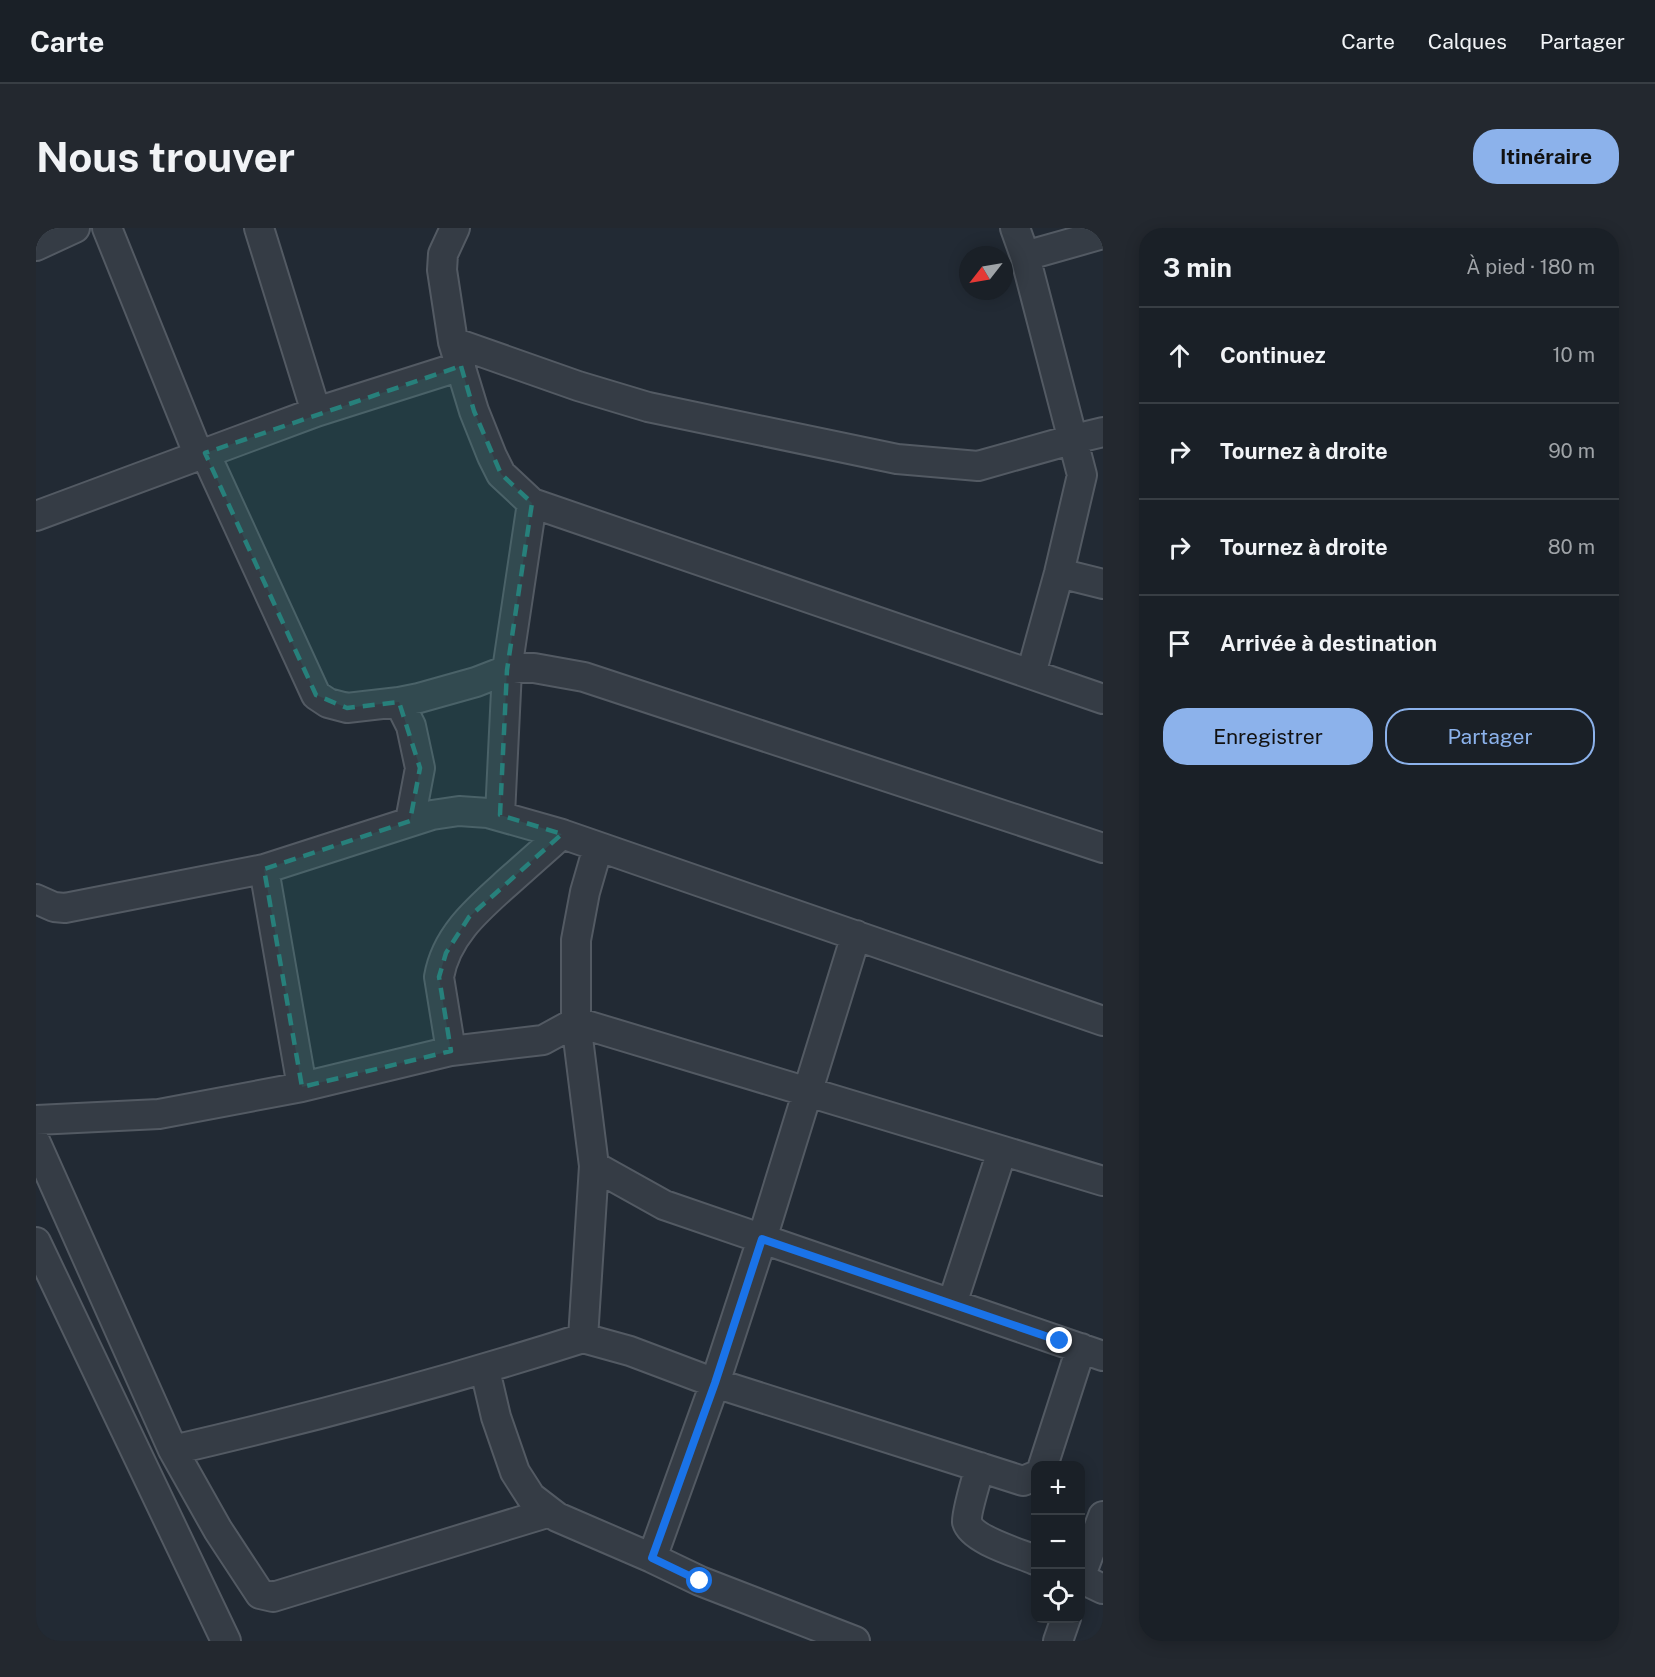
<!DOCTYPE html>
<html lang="fr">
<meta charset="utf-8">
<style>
body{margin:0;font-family:"Public Sans",sans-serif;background:#23282f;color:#f1f3f6}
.controls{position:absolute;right:18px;bottom:18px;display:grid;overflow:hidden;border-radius:12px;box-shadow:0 3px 15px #0003}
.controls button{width:54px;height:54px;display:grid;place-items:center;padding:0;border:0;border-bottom:2px solid #383e44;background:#1a2027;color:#f1f3f6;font:30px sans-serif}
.compass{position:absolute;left:923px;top:18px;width:54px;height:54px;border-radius:50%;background:#1a2027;box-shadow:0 3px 15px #0003;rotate:239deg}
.stop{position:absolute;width:18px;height:18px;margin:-14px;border:4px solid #1a73e8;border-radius:50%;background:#fff}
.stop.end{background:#1a73e8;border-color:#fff;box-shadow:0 2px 6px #0008}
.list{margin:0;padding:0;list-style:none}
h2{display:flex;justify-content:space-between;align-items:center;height:78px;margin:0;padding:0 24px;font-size:26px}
h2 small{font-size:20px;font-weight:400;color:#9fa3a7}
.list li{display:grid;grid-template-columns:39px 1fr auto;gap:18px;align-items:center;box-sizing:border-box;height:96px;padding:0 24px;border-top:2px solid #383e44}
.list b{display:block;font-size:22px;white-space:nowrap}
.list em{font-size:20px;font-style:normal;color:#9fa3a7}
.actions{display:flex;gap:12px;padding:18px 24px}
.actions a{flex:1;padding:14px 0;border:2px solid #8cb2eb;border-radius:24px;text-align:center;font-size:21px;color:#8cb2eb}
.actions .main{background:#8cb2eb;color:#111}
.icon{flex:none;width:33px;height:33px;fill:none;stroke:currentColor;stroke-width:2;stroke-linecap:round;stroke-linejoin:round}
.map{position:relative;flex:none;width:1067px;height:1413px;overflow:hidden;border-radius:24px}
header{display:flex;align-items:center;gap:36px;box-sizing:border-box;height:84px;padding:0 30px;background:#1a2027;border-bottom:2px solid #383e44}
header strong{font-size:28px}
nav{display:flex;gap:33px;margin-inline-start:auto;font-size:21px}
.intro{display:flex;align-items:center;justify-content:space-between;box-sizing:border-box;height:144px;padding:0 36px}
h1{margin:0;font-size:42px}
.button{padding:15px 27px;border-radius:24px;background:#8cb2eb;color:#111;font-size:21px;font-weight:700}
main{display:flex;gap:36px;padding:0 36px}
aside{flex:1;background:#1a2027;border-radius:24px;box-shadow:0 3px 15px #0003}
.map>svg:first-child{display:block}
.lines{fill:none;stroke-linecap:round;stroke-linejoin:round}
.minor-casing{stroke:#535a63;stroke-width:32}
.minor{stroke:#353c45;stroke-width:28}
.route{stroke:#1a73e8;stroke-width:8}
.marked{fill:#27807b;fill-opacity:0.2;stroke:#27807b;stroke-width:4.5;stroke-dasharray:12 8;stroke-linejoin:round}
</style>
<header>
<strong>Carte</strong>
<nav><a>Carte</a><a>Calques</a><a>Partager</a></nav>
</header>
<div class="intro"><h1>Nous trouver</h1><a class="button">Itinéraire</a></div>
<main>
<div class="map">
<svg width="1067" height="1413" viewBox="0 0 1067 1413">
<rect width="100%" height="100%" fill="#222a34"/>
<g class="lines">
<defs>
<path id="minor" d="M71,0L163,228
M223,0L280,184
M419,0L407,26L406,42L417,114L438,183L456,228L465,246L496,275L471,442L464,587
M979,0L989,28L1046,247L1023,345L995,446
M0,18L39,0
M989,28L1067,6
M417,114L542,158L612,179L861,231L942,238L1038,211L1067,204
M169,225L280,467L292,475L311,480L363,474L383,470L440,454L471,442L484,440H498L548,449L1067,620
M496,275L1067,471
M0,288L280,184L425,138
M1023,345L1067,356
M363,474L375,498L384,540L374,593
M562,619L549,664L540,712V794L558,938L628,977L1067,1128
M228,641L266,859
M0,671L18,679L29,680L228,641L396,587L423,583L452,585L526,606L1067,793
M415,823L507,812L540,794L1067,953
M0,892L123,886L266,859L415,823L403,749C410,707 443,680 473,653C491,637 508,622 526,606
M0,915L137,1222C275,1190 413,1153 547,1110
M558,938L547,1110L594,1123L679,1155L987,1253L999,1248
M0,1014L190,1413
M916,1076L966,923
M449,1142L460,1189L479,1244L495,1269L521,1289L616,1330L664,1353L819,1413
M137,1222L182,1302L224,1366L237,1369L514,1284
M1007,1238L1045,1120
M944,1239C941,1249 930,1286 931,1294C936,1312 983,1325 999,1332
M616,1330L679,1155L726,1011L820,707
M1044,1350L1067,1288
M1044,1350L1067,1361
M1022,1413L1030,1390"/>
</defs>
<use href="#minor" class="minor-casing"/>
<use href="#minor" class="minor"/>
</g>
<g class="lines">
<path class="route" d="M664,1353L616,1330L679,1155L726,1011L1024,1113"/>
</g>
<path class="marked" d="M425,138L438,183L465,246L496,275L471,442L464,587L526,606L433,689L410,725L403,749L415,823L266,859L228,641L374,593L384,540L363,474L311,480L280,467L169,225Z"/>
</svg>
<div class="controls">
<button>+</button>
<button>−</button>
<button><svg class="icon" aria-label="locate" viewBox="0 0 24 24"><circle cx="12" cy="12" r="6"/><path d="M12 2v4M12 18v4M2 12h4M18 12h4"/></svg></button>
</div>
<svg class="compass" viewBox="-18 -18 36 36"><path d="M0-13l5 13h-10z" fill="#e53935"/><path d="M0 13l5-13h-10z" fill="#9fa3a7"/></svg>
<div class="stop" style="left:664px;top:1353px"></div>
<div class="stop end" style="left:1024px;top:1113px"></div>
</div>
<aside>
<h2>3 min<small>À pied · 180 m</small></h2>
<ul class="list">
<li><svg class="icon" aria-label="ahead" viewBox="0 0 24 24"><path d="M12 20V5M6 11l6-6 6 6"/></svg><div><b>Continuez</b></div><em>10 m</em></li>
<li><svg class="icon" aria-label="right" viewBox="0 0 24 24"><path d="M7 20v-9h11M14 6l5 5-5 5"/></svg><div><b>Tournez à droite</b></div><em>90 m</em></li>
<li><svg class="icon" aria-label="right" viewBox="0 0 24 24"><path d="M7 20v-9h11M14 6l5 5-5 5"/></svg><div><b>Tournez à droite</b></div><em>80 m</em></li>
<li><svg class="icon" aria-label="arrive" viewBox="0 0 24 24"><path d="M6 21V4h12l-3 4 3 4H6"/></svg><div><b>Arrivée à destination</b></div></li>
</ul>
<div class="actions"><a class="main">Enregistrer</a><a>Partager</a></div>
</aside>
</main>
